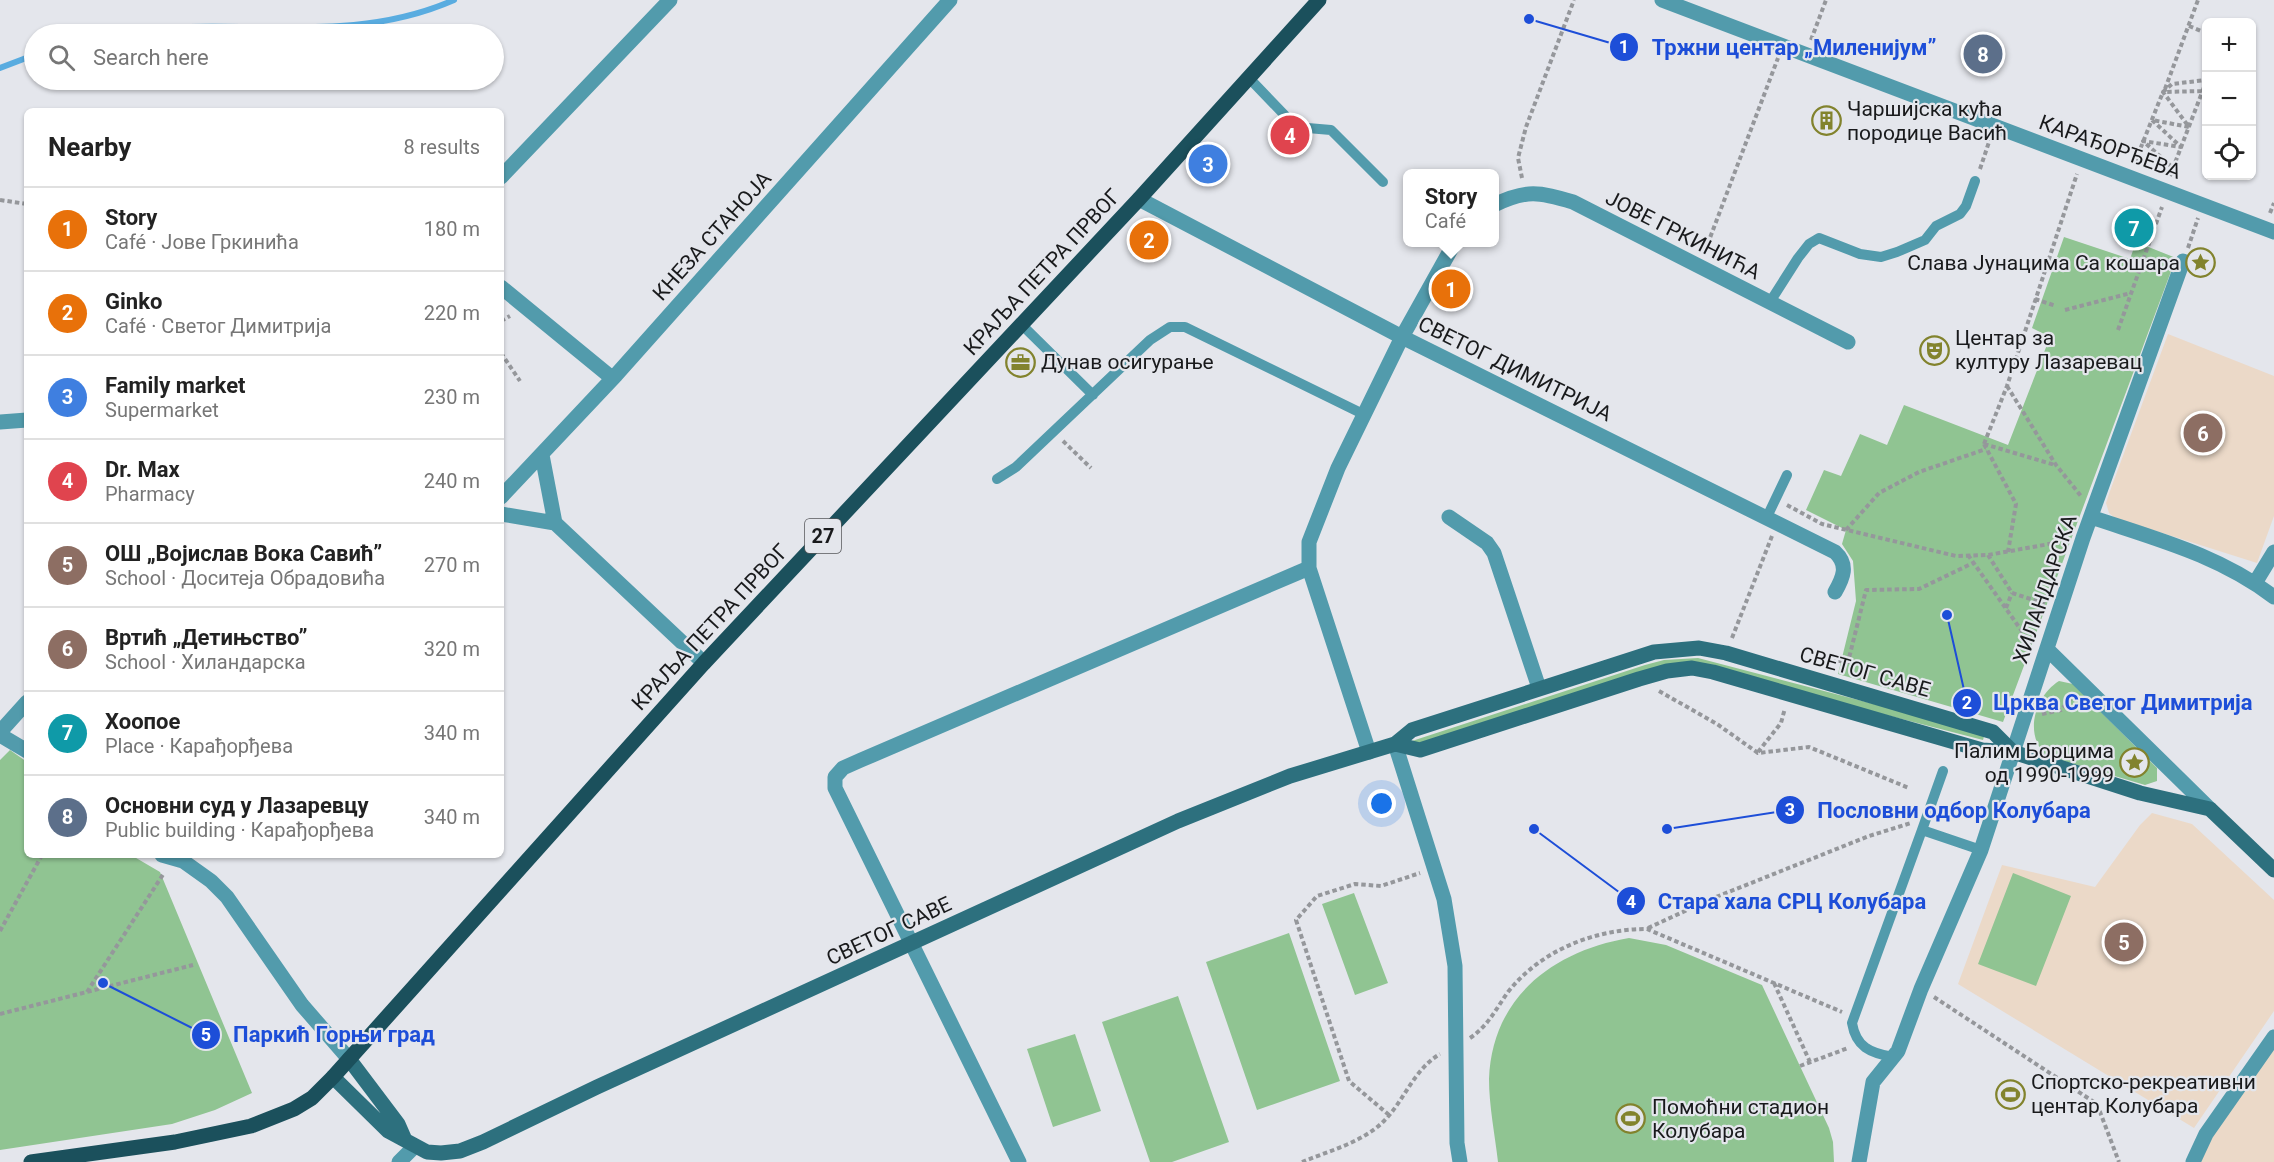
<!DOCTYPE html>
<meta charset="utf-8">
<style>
body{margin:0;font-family:Roboto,sans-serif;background:#f2f2f2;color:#222}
.controls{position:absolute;right:18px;top:18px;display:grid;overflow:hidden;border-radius:9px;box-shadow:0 2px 4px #0004}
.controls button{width:54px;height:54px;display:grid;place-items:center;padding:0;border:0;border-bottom:2px solid #e0e0e0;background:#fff;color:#222;font:30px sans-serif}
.you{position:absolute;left:1382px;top:804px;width:21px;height:21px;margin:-15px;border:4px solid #fff;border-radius:50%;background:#1a73e8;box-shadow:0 0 0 9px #1a73e833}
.badge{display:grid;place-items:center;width:39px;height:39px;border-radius:50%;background:#0b8043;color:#fff;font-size:20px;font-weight:700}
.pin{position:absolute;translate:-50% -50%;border:3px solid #fff;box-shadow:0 2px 6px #0006}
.popup{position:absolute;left:1403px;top:169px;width:96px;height:78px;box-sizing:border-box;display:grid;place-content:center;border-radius:9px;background:#fff;filter:drop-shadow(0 2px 4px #0005);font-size:20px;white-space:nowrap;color:#767676}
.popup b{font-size:22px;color:#222}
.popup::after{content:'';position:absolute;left:50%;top:100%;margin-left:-12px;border:12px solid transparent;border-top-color:#fff}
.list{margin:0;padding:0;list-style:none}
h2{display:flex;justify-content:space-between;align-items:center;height:78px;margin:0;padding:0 24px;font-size:26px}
h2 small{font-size:20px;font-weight:400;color:#767676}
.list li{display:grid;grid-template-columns:39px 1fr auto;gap:18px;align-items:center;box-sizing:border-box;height:84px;padding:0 24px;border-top:2px solid #e0e0e0}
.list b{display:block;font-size:22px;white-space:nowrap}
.list p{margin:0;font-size:20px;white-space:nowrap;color:#767676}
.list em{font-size:20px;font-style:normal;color:#767676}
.icon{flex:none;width:33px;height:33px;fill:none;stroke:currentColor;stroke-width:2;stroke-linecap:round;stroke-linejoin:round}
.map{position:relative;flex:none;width:2274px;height:1162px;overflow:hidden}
.search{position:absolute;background:#fff;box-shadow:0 2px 4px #0004;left:24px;top:24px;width:480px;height:66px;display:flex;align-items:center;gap:15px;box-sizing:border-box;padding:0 21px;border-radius:33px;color:#767676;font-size:22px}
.panel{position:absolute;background:#fff;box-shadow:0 2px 4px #0004;left:24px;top:108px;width:480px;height:750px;border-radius:9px}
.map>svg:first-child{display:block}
.education{fill:#ebd9c8}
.green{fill:#90c492}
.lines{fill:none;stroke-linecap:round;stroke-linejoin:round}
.stream{stroke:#59ace0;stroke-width:6}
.path{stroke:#95979b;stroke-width:4;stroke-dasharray:4.5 3;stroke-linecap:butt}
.lane{stroke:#529bac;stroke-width:10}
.street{stroke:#529bac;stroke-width:15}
.secondary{stroke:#2d707e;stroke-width:15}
.primary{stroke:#1b505c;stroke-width:15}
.labels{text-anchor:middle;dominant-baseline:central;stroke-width:4.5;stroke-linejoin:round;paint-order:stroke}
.shield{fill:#e4e6ec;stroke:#56575a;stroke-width:1.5}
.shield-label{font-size:20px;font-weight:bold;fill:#191a1c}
.poi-label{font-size:21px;fill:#191a1c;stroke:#e4e6ec;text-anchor:start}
.street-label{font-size:21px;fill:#191a1c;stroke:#e4e6ec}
.leader{fill:none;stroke:#1d4ed8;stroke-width:2}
.callout-dot{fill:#1d4ed8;stroke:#e4e6ec;stroke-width:2}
.mark-label{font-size:18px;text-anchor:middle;font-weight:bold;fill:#fff}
.callout-label{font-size:22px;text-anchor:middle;font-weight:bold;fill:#1d4ed8;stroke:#e4e6ec;stroke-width:4.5;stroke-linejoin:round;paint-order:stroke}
</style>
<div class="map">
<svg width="2274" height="1162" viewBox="0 0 2274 1162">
<rect width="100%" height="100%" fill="#e4e6ec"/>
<path class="education" d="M2168,334L2274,376V516L2257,563L2115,518L2109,513L2106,503L2110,491Z
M2152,813L2192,824L2274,900V1011L2194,1128L1958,984L2002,865L2095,887L2140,825Z
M2274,1037V1162H2193Z"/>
<path class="green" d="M2064,237L2130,259L2136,242L2176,258L2003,722L1838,674L1856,601L1853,561L1842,544L1846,530L1806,510L1824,470L1841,476L1860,434L1887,445L1904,405L2008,445L2050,337L2032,328Z
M1698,658L1985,733L1983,740L1697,666L1414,747L1412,741L1645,665L1664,660Z
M2059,681L2073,684L2157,768V781L2145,785L2047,756C2023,735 2035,696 2059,681Z
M10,750L27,762V855H131L160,872L252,1093L215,1110L172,1124L0,1150V760Z
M2013,873L2071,896L2036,986L1978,964Z
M1354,893L1388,983L1355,995L1322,904Z
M1289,933L1340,1081L1257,1110L1206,962Z
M1629,938L1666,945L1762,985L1829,1128L1833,1142L1834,1162H1498C1495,1135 1489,1106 1489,1079C1492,997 1553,951 1629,938Z
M1178,996L1229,1142L1172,1162H1150L1102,1022Z
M1075,1034L1101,1111L1053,1127L1027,1049Z"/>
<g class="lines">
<path class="stream" d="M114,34C230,13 343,49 454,0
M0,68L34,55"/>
<path class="path" d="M2189,26L2206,33
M1811,40L1826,0
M2165,89L2198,0
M2135,162L2163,92L2172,84L2206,80
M2172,167L2143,141L2181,147L2152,120L2189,127L2163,92L2204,91
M1980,169L1990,139
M2170,176L2206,82
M1522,178L1518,158L1526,127L1574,0
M0,200L27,204
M2270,213L2274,203
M2188,248L2198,218
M1705,251L1778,58
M2035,299L2056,306
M2065,310L2131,293
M501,321L510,316
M2118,330L2162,207
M501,353L520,381
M2007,386L2056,465L2081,496
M1063,441L1091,468
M1984,444L2007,386L2077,174
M1984,444L2016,504L2008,552
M1984,444L2055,465
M1787,505L1822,524L1956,556L1988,555L2066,541
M1846,530L1879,493L1919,472L1986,449
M1968,555L2031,644
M1988,555L2012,593L2046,604
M2006,608L2012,593
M1732,638L1772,536
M1831,660L1848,662L1866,590L1919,589L1973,563
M1659,691L1717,724L1758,753L1809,747L1909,788
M2042,714L2061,710L2073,696
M1758,752L1781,723L1785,708
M1648,928L1711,899L1869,836L1911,823
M0,931L42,855
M1774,983L1810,1062
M87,992L164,873
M1934,997L2097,1104L2119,1162
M0,1014L193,965
M1470,1038C1488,1026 1496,1009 1508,992C1541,950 1595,929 1647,929L1842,1012
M1800,1066L1848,1048
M1389,1115L1349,1081L1296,920L1317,896L1355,884L1381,886L1420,873
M1302,1162C1329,1151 1363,1142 1384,1121C1404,1101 1414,1069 1440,1054"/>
<path class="lane" d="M1249,78L1296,127L1331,130L1383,182
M1770,302L1798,258L1809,244L1819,238L1860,254L1881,257L1897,252L1925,240L1936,226L1960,214L1966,206L1975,181
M1021,324L1093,395
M997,479L1016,467L1150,340L1170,327H1185L1363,414
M1766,519L1787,475
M1922,830L1943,771
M1893,1057C1870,1053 1856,1047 1852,1023L1922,830L1981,850"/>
<path class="street" d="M1662,0L2274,232
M501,177L670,0
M1139,199L1402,337L1835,552C1849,565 1843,578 1835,592
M1494,205C1527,189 1539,192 1573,202L1848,342
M501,287L612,378
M0,422L27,420
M542,455L555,523
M501,497L616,375L950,0
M501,514L555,523L704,663
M1449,517L1487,543L1494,553L1539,688
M2091,517C2156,539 2219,555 2274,597
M2255,583L2274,552
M2047,649L2210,809
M0,732L27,702
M0,735L27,751
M1395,744L1444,899L1455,966L1457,1143L1460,1162
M1369,752L1309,568V542L1338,468L1402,337L1455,242
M162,855L183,861L211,881L227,897L302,1005L349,1059
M399,1162L414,1147
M1019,1162L835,788V777L843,768L861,760L1309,568
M1859,1162L1873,1082L1898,1051L1921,989L1981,850L2083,538L2183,261
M2193,1162L2206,1134L2274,1037"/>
<path class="secondary" d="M1395,744L1420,750L1639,679L1667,671L1692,668L1713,672L1982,750L2013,752L2140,793L2210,809L2274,870
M349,1059L398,1124L405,1140
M333,1077L388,1131L427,1152L441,1153L460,1151L483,1142L597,1087L1178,821L1290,776L1395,744L1412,730L1654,652L1699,648L1726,653L1993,732L2013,752"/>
<path class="primary" d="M31,1162L175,1142L251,1126L294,1109L312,1098L333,1077L704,663L1139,199L1319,0"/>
</g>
<defs>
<symbol id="building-ring" viewBox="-11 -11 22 22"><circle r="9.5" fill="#e4e6ec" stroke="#82832d" stroke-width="1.5"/><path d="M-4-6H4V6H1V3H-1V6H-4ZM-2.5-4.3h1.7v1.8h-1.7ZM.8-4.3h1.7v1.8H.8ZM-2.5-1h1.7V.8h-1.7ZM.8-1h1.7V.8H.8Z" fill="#82832d"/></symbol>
<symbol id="sight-ring" viewBox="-11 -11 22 22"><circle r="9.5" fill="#e4e6ec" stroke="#82832d" stroke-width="1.5"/><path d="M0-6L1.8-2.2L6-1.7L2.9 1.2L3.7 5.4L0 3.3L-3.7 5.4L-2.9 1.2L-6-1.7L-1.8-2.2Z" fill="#82832d"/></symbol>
<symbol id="theatre-ring" viewBox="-11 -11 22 22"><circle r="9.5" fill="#e4e6ec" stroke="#82832d" stroke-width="1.5"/><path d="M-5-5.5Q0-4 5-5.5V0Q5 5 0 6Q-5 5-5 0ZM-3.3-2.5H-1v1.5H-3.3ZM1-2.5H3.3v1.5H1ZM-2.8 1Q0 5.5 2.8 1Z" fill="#82832d"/></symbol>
<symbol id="office-ring" viewBox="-11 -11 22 22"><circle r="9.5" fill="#e4e6ec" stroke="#82832d" stroke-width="1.5"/><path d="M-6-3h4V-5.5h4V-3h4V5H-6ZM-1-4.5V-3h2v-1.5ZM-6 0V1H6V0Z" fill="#82832d"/></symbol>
<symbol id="stadium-ring" viewBox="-11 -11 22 22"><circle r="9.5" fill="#e4e6ec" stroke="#82832d" stroke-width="1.5"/><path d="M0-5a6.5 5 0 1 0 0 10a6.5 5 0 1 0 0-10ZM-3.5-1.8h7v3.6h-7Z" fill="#82832d"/></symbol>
</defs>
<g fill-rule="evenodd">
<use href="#building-ring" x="1810" y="104" width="33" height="33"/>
<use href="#sight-ring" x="2184" y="246" width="33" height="33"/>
<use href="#theatre-ring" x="1918" y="334" width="33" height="33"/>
<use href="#office-ring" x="1004" y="346" width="33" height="33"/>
<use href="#sight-ring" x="2118" y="746" width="33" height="33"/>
<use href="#stadium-ring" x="1994" y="1078" width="33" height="33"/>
<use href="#stadium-ring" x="1614" y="1102" width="33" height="33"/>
</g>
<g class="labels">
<rect class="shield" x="805" y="519" width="36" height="34" rx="4.5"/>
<g class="shield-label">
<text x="823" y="536">27</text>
</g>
<g class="poi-label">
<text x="1847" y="109">Чаршијска кућа<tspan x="1847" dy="24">породице Васић</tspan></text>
<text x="2180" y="263" text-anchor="end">Слава Јунацима Са кошара</text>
<text x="1955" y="338">Центар за<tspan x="1955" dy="24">културу Лазаревац</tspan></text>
<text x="1041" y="362">Дунав осигурање</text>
<text x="2114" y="751" text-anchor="end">Палим Борцима<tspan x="2114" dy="24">од 1990-1999</tspan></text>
<text x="2031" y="1082">Спортско-рекреативни<tspan x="2031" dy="24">центар Колубара</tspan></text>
<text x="1652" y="1107">Помоћни стадион<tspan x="1652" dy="24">Колубара</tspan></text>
</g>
<g class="street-label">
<text transform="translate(2110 147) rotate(20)">КАРАЂОРЂЕВА</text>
<text transform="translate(1683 235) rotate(27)">ЈОВЕ ГРКИНИЋА</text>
<text transform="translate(712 236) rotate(-48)">КНЕЗА СТАНОЈА</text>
<text transform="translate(1042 272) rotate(-47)">КРАЉА ПЕТРА ПРВОГ</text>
<text transform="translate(1515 369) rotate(26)">СВЕТОГ ДИМИТРИЈА</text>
<text transform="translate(2045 589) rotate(-71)">ХИЛАНДАРСКА</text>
<text transform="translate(710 627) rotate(-47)">КРАЉА ПЕТРА ПРВОГ</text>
<text transform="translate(1865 672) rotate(16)">СВЕТОГ САВЕ</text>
<text transform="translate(889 931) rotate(-25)">СВЕТОГ САВЕ</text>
</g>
</g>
<path class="leader" d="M1529 19L1624 47M1947 615L1967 703M1667 829L1790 810M1534 829L1631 901M103 983L206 1035"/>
<g class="callout-dot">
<circle cx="1529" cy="19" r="6"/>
<circle cx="1947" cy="615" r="6"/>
<circle cx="1667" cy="829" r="6"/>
<circle cx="1534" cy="829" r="6"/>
<circle cx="103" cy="983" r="6"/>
<circle cx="1624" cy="47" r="15"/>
<circle cx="1967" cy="703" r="15"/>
<circle cx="1790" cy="810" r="15"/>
<circle cx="1631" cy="901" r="15"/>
<circle cx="206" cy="1035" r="15"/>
</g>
<g class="mark-label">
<text x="1624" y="53">1</text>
<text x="1967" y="709">2</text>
<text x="1790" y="816">3</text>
<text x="1631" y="908">4</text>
<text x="206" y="1041">5</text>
</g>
<g class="callout-label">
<text x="1794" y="55">Тржни центар „Миленијум”</text>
<text x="2123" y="710">Црква Светог Димитрија</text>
<text x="1954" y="818">Пословни одбор Колубара</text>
<text x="1792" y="909">Стара хала СРЦ Колубара</text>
<text x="334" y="1042">Паркић Горњи град</text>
</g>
</svg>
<div class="controls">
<button>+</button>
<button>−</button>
<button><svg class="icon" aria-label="locate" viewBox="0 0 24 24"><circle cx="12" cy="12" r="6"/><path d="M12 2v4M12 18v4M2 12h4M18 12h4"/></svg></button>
</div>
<div class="you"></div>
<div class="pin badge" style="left:1451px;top:289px;background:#e8710a">1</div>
<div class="popup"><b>Story</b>Café</div>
<div class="pin badge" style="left:1149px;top:240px;background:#e8710a">2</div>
<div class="pin badge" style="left:1208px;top:164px;background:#3f7fe0">3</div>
<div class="pin badge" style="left:1290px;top:135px;background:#e0444e">4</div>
<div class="pin badge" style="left:2124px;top:942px;background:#8d6e63">5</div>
<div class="pin badge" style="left:2203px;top:433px;background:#8d6e63">6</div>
<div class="pin badge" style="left:2134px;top:228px;background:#0f9aa8">7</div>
<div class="pin badge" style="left:1983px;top:54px;background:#5c6f8a">8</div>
<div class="search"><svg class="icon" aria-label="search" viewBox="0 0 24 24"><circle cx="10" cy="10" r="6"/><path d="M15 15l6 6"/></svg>Search here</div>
<section class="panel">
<h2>Nearby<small>8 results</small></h2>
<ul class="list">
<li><span class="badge" style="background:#e8710a">1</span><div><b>Story</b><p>Café · Јове Гркинића</p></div><em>180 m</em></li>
<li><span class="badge" style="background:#e8710a">2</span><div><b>Ginko</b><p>Café · Светог Димитрија</p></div><em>220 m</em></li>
<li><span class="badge" style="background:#3f7fe0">3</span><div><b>Family market</b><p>Supermarket</p></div><em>230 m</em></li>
<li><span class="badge" style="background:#e0444e">4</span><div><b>Dr. Max</b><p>Pharmacy</p></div><em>240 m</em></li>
<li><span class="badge" style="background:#8d6e63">5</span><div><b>ОШ „Војислав Вока Савић”</b><p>School · Доситеја Обрадовића</p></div><em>270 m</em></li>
<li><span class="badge" style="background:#8d6e63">6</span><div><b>Вртић „Детињство”</b><p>School · Хиландарска</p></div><em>320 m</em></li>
<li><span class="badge" style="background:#0f9aa8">7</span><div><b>Хоопое</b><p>Place · Карађорђева</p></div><em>340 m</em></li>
<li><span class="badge" style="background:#5c6f8a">8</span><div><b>Основни суд у Лазаревцу</b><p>Public building · Карађорђева</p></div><em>340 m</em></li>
</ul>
</section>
</div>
